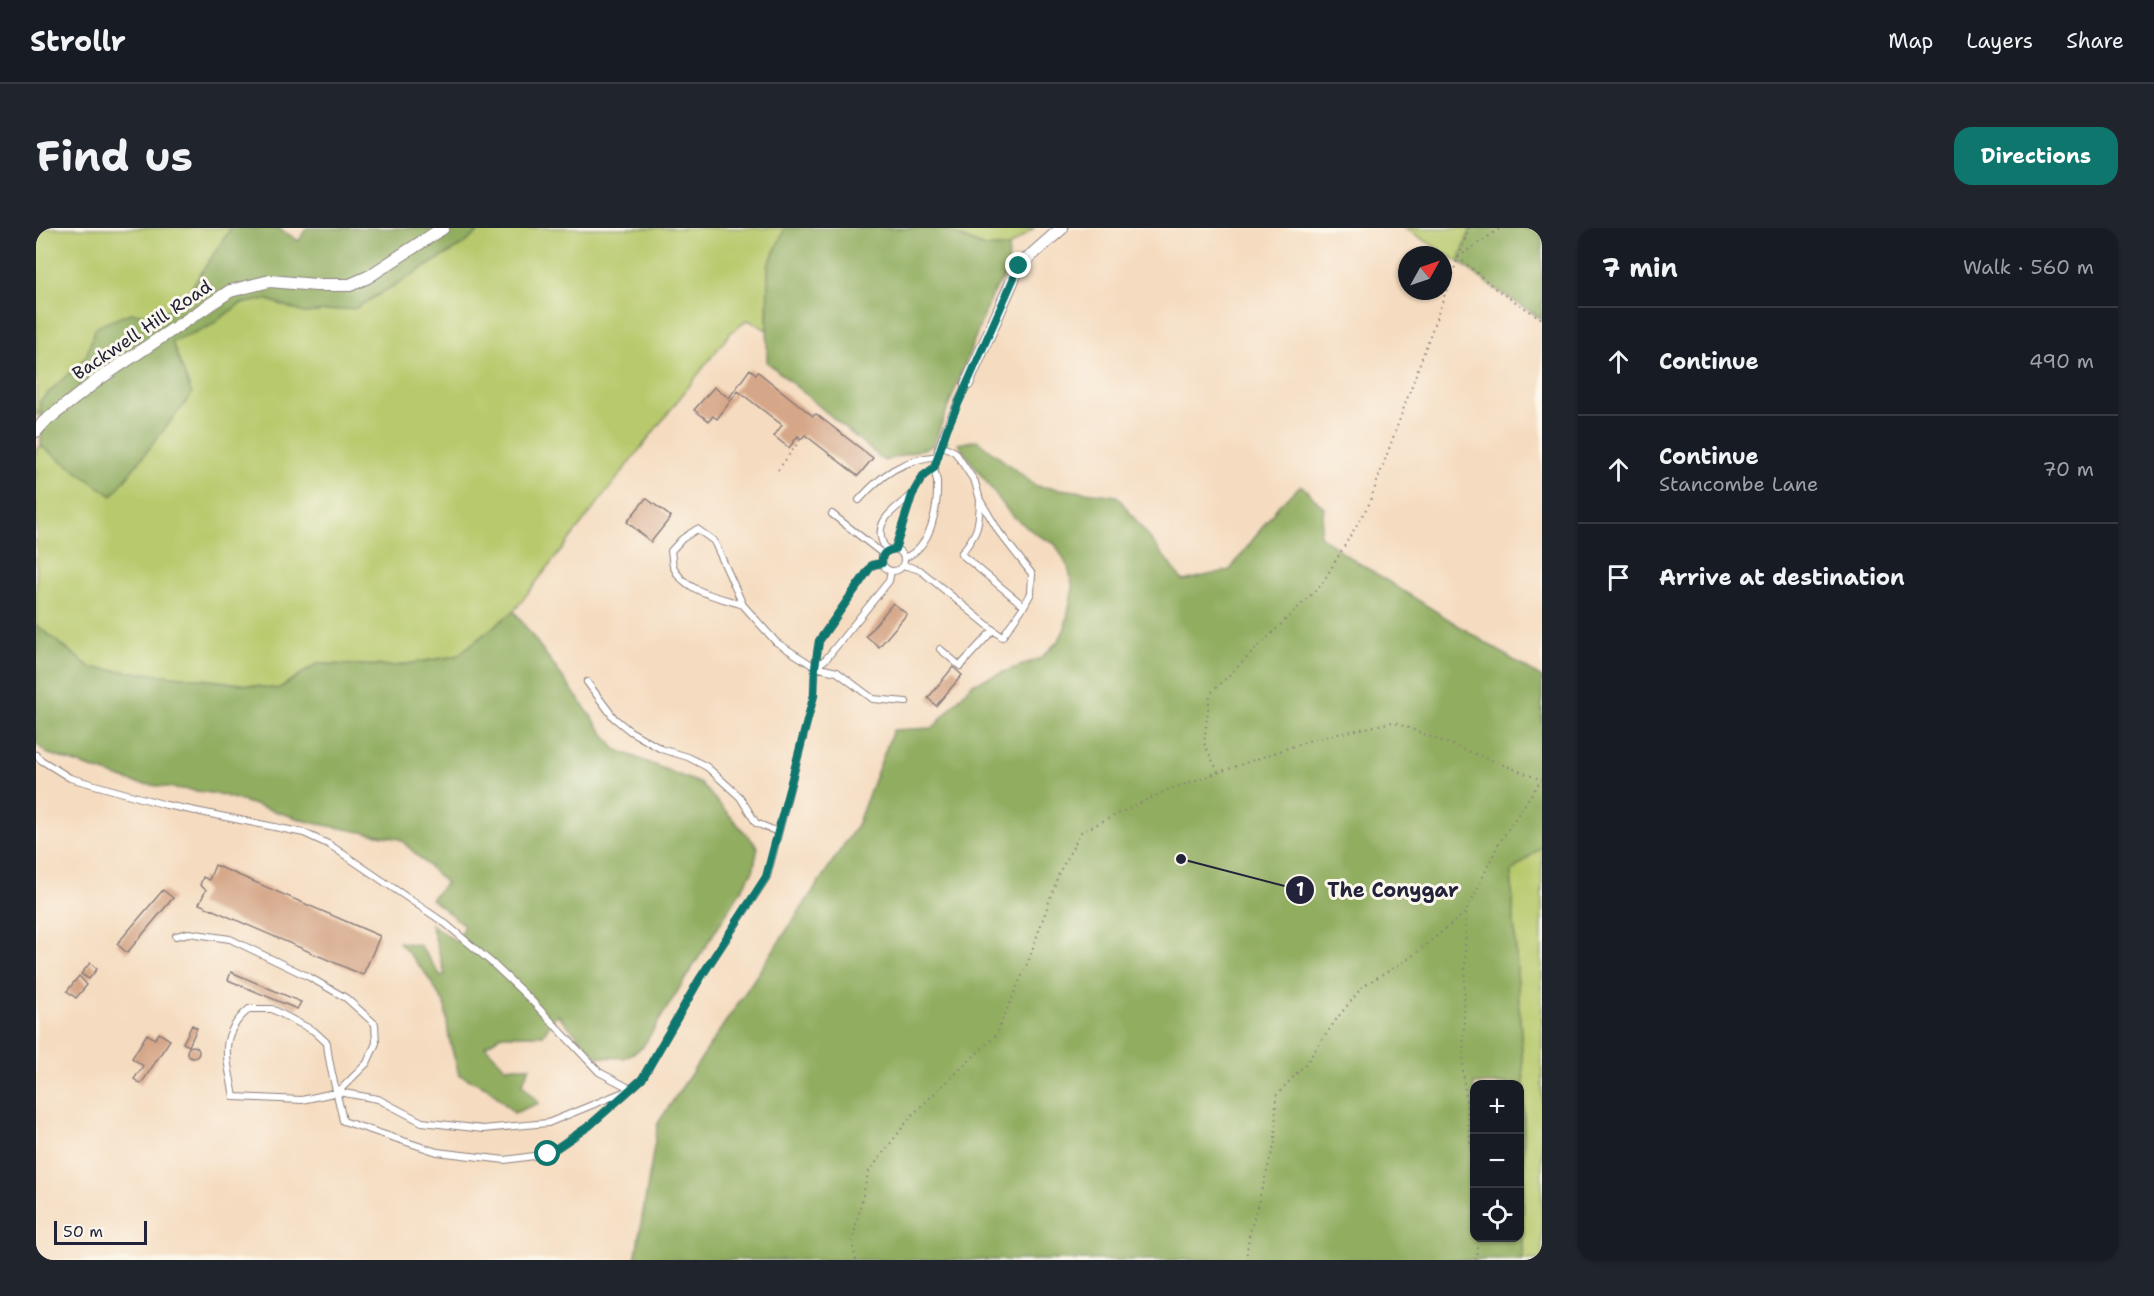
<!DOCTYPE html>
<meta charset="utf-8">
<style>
body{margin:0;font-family:"Shantell Sans",sans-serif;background:#20242c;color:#f1f3f6}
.controls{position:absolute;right:18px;bottom:18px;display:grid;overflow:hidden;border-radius:12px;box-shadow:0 2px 4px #0004}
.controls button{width:54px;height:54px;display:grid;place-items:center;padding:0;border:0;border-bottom:2px solid #363941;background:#171b24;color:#f1f3f6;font:30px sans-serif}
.compass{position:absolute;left:1362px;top:18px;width:54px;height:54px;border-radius:50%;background:#171b24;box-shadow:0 2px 4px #0004;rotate:50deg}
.scale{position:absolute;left:18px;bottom:15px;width:93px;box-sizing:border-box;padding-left:6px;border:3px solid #22223b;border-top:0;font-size:16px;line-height:21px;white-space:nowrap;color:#22223b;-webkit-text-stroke:4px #fbf7ec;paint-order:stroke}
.stop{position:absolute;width:18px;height:18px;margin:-14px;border:4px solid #0f766e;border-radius:50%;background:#fff}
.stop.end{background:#0f766e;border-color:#fff;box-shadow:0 2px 6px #0008}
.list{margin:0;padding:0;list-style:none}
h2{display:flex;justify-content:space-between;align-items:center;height:78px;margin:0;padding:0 24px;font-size:26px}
h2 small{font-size:20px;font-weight:400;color:#9ea1a6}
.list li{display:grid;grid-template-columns:39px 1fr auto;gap:18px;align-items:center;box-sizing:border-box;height:108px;padding:0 24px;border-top:2px solid #363941}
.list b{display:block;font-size:22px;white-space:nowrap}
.list p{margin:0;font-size:20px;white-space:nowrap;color:#9ea1a6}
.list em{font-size:20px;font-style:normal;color:#9ea1a6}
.icon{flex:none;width:33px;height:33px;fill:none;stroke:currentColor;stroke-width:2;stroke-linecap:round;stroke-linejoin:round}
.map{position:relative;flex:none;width:1506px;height:1032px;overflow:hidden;border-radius:18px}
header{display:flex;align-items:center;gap:36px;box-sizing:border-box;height:84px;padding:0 30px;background:#171b24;border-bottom:2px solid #363941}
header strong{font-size:28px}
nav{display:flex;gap:33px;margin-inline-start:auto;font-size:21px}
.intro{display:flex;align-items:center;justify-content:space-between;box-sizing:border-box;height:144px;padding:0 36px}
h1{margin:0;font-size:42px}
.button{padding:15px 27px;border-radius:18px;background:#0f766e;color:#fff;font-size:21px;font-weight:700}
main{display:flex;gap:36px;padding:0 36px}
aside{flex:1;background:#171b24;border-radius:18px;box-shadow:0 2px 4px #0004}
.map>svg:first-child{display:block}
.green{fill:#b7c96c;stroke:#6c7654;stroke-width:1.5}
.forest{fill:#91ad60;stroke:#5a684e;stroke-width:1.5;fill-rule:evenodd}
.building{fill:#d5a687}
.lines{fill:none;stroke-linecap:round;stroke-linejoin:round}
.service-casing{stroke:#8c7f7e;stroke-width:8}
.minor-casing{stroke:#8c7f7e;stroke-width:14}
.path{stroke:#8c7f7e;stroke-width:2;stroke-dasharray:1.5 4.5;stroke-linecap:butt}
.service{stroke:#fff;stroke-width:6}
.minor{stroke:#fff;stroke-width:12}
.route{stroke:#0f766e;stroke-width:8}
.labels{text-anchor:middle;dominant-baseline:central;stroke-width:6;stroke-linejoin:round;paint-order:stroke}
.street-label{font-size:18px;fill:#22223b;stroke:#fbf7ec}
.leader{fill:none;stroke:#22223b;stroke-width:2}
.callout-dot{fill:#22223b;stroke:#fbf7ec;stroke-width:2}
.mark-label{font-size:18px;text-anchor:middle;font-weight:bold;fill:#fff}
.callout-label{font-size:20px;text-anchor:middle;font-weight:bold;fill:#22223b;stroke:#fbf7ec;stroke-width:6;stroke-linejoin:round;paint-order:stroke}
</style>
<header>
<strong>Strollr</strong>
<nav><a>Map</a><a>Layers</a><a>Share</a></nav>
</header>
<div class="intro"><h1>Find us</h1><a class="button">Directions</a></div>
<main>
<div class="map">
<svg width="1506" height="1032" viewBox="0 0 1506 1032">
<rect width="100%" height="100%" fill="#fbf7ec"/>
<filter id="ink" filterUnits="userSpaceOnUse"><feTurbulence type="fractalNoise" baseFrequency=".0167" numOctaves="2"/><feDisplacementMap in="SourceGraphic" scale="12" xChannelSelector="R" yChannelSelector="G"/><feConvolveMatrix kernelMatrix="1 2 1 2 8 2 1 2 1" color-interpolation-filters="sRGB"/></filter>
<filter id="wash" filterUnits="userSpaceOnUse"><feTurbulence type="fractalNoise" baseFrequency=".008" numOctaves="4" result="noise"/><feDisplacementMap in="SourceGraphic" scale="24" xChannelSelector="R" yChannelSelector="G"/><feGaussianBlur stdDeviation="1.35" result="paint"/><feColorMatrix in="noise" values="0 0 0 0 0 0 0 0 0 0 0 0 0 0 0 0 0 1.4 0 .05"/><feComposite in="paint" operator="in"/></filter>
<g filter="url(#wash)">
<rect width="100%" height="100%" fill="#f5dcc0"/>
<path class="green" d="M0,0H195L148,71L122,88L94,86L60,99L50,129L4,173V184L0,188Z
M444,0H749L732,38L731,102L712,92L695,104L478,383L420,428L359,438L281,436L242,461L166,451L55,440L0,397V221L5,218L76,267L136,114L172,99L204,76L230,71L268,85L320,80L428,16L442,4Z
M904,0H998L973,19H948Z
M1369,0H1435L1423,34Z
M1506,618V1032H1487L1488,858L1475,644Z"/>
<path class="forest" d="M195,0H242L263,13L270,0H444L442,4L428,16L320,80L268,85L230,71L204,76L172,99L136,114L156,166L76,268L5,218L4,173L50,129L60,99L94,85L122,88L148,71Z
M749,0H904L948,19H973L972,43L956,66L897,218L848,233L731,134L732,38Z
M1435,0H1506V91L1461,62L1423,34Z
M941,212L1000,258L1081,268L1147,353L1194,342L1243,277L1265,257L1288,280L1284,308L1313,329L1506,450V618L1475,644L1488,858L1487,1032H599L622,895L821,597L857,502L897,500L936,456L1005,430L1023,412L1029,400L1037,360L1032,339L1019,316L1000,306L975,287L922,216ZM1438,856H1484V1010H1438Z
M478,383L579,521L665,556L722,619L717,643L606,820L588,830L562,829L521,786L507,807H466L449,818L469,839H494L486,856L503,875L478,885L452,860L423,847L413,810L409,777L390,746L363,714L383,717L405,748L409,746L395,696L421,714L428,697L395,671L410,655L364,611L277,595L183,566L100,555L10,525L0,515V397L55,440L166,451L242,461L281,436L359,438L420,428Z"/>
<g id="blocks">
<path class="building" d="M714,141L720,146L722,144L777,188L780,186L837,230L822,248L769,207L765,211L762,208L753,220L738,208L746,197L702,163L681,191L677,188L673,193L658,182L678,159L693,170Z
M610,270L635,289L615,314L591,294Z
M857,375L871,386L843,419L830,408Z
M917,439L926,447L900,478L892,470Z
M179,637L344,708L327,747L163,676L170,662L164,657L167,649L173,652Z
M127,662L137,670L91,725L81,716Z
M54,735L61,741L53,751L45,746Z
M195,744L265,774L261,781L192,752Z
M43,748L51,757L40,770L31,763Z
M156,797L161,800L153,818L147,815Z
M123,805L134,812L105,856L98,851L107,838L96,830L111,806L119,811Z
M151 824a6 6 0 1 1 12 0a6 6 0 1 1-12 0Z"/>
</g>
</g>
<g filter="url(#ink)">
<use href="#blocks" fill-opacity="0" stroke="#8c7f7e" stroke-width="1.5"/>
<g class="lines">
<defs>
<path id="service" d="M905,217L919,224L939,254L944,272L963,304L996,346L995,365L988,378
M823,272C846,246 866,232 902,228
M796,286L847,326
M846 332a11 11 0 1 1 22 0a11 11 0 1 1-22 0Z
M859,321L876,267L887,248L898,240
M851,323C833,296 856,283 876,267
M868,330C896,319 902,280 901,253C900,248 898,244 899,239C900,213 920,180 931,156
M867,337L884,342L966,409L988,378L925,326C942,304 943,300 944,272
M707,377C684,369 647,364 637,338C636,334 636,328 635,323L646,311L661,301L678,313L707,377L740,414L779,439L801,444L837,471L870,474
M904,421L924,438L957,402
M779,439L790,431L853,353L855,343
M551,454L578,490L594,503L625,521L652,529L671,539L704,569L720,595L742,604
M0,527L5,532L34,550L130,577L268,605L294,617L410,696L455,734L494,771L563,844L595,861L606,851L663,752L731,649L778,467L779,439L783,413L836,337L846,335
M140,708L153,705L194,711L273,749L310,770L339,796L340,815L331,835L302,864
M595,861L512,895L447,901L386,894L342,871L302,864L266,872L198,869C192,832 180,809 213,781H236L278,803L291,815C293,841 302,867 307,893L401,924L469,932L512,926L553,898L595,861"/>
<path id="minor" d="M931,156L983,38L1026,0
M0,203L8,194L63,151L194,63L234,53L280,57H314L332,49L407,0"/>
</defs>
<use href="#service" class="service-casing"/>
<use href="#minor" class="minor-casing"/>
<path class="path" d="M1422,29L1461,62L1506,91
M1422,29L1465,0
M742,242L764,212
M1182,544L1168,515L1174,466L1286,356L1333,276L1433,0
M1438,951L1427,843L1430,684L1463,615L1505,552
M820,1032L816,1015L832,945L876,887L960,807L992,734L1023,645L1045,604L1129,563L1275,512L1357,494L1506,552
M1210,1032L1213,1008L1239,914L1240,868L1271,834L1302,789L1327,758L1374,730L1430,684
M1440,1032L1442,1010"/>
<use href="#service" class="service"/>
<use href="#minor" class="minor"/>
</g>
</g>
<g class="lines" filter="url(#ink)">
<path class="route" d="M512,926L553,898L606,851L663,752L730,649L778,467L779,439L783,413L836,337L846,335C845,325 850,323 859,321L876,267L887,248L898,240L911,201L983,38"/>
</g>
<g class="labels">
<g class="street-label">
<text transform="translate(106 102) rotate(-34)">Backwell Hill Road</text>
</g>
</g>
<path class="leader" d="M1145 631L1264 662"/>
<g class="callout-dot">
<circle cx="1145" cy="631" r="6"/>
<circle cx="1264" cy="662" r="15"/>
</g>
<g class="mark-label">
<text x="1264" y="668">1</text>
</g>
<g class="callout-label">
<text x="1357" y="669">The Conygar</text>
</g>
</svg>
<div class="controls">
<button>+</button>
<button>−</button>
<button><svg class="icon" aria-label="locate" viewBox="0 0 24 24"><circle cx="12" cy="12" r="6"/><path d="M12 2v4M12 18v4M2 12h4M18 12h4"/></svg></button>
</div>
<svg class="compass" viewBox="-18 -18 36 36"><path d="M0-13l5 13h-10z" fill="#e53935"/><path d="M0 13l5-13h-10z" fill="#9ea1a6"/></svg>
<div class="scale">50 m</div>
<div class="stop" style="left:512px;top:926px"></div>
<div class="stop end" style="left:983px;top:38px"></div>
</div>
<aside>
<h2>7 min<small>Walk · 560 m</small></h2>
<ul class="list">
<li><svg class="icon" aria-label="ahead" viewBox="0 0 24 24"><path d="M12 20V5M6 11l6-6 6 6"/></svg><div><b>Continue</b></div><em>490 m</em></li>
<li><svg class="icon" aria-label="ahead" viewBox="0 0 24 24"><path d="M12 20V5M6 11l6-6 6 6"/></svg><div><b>Continue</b><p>Stancombe Lane</p></div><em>70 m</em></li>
<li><svg class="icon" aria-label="arrive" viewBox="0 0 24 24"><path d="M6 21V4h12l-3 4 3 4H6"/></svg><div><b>Arrive at destination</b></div></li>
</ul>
</aside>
</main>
